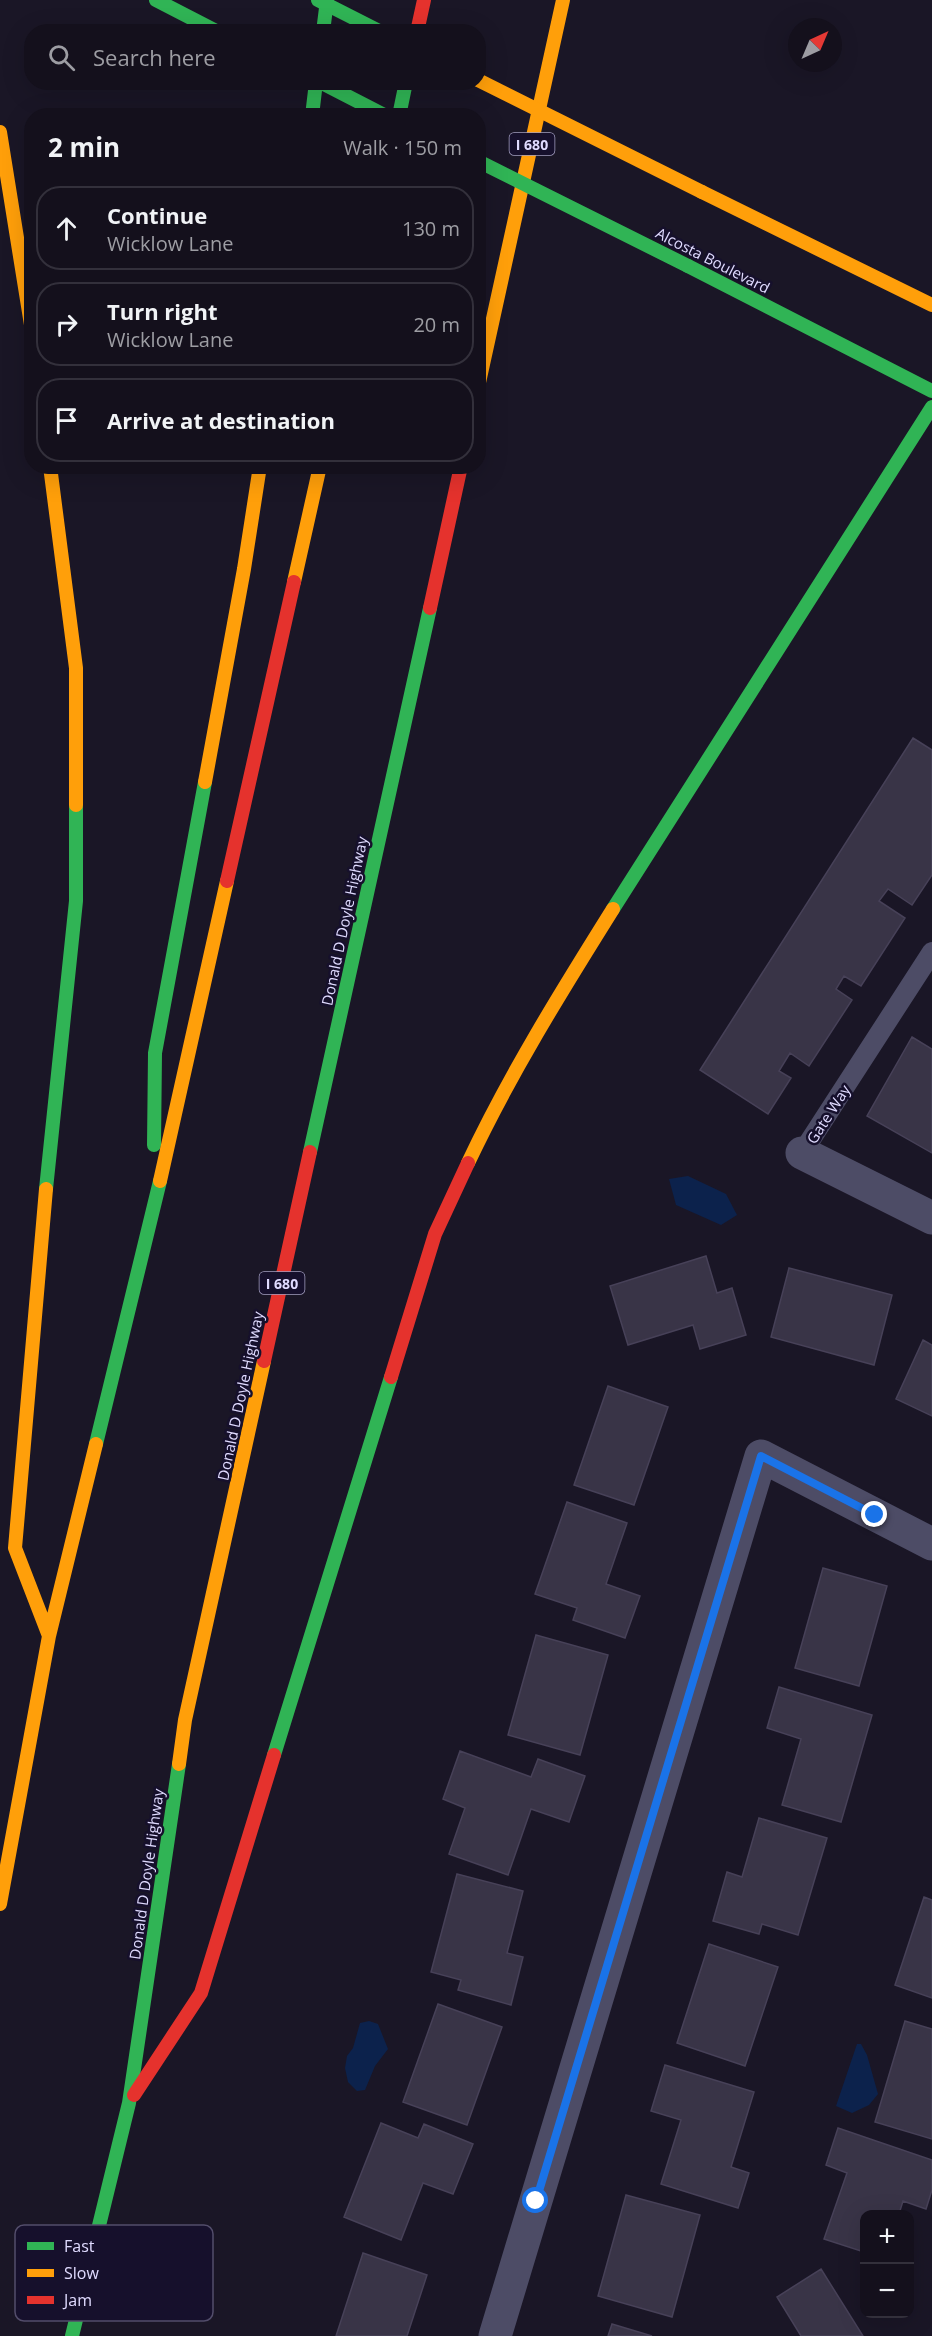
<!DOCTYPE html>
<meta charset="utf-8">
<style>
body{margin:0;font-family:"Open Sans",sans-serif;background:#1d1925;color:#f1f3f6}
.controls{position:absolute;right:18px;bottom:18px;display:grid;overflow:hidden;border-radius:12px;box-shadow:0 6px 24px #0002}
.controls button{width:54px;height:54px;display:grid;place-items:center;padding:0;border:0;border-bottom:2px solid #33303b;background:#14101c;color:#f1f3f6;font:30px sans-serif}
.compass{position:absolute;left:788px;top:18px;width:54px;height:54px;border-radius:50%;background:#14101c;box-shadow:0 6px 24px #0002;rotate:44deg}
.stop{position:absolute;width:18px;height:18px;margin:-14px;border:4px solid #1a73e8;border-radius:50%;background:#fff}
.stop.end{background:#1a73e8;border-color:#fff;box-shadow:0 2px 6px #0008}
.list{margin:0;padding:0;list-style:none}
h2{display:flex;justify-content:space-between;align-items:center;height:78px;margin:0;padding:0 24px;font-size:26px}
h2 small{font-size:20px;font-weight:400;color:#9d9da3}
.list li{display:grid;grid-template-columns:39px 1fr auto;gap:18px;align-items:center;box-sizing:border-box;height:84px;margin:0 12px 12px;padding:0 12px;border:2px solid #33303b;border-radius:24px}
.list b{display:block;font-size:22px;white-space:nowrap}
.list p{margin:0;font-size:20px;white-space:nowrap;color:#9d9da3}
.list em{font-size:20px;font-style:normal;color:#9d9da3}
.icon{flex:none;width:33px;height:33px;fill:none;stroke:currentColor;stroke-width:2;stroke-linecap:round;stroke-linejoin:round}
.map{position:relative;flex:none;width:932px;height:2336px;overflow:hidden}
.search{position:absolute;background:#14101c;box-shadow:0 6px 24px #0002;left:24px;top:24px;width:462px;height:66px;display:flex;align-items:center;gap:15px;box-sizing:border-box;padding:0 21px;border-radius:24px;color:#9d9da3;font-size:22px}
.panel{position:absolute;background:#14101c;box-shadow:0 6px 24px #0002;left:24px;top:108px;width:462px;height:366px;border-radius:24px}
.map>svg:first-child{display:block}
.water{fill:#0c224c}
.building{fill:#393447;stroke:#474158;stroke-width:1.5}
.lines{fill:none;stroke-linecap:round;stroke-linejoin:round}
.lane{stroke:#4d4c66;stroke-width:20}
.street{stroke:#4d4c66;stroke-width:33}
.fast{stroke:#30b455;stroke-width:14}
.slow{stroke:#ff9f0a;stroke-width:14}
.jam{stroke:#e5322d;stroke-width:14}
.fast-bridge{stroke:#30b455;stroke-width:14}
.slow-bridge{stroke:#ff9f0a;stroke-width:14}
.route{stroke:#1a73e8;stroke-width:8}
.labels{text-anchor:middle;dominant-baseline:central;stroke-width:5;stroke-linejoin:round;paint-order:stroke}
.shield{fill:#16102c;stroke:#a39ec0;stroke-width:1.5}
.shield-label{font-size:14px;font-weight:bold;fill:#e0dbff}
.street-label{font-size:15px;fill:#e0dbff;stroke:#16102c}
.key{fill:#16102c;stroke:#534d6b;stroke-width:1.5}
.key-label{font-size:16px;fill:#e0dbff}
</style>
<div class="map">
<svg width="932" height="2336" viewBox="0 0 932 2336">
<rect width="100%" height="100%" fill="#1a1626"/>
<path class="water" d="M688,1176L726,1194L737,1215L721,1225L676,1205L669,1179Z
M369,2021L378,2024L388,2049L375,2066L365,2090L357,2091L348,2082L345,2068L347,2056L353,2048L360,2023Z
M857,2044H861L867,2055L878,2094L869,2105L852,2113L836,2106Z"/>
<path class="building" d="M913,738L932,750V875L912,905L888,889L879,901L905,918L861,986L844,976L836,989L852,1000L809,1066L790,1053L779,1071L791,1078L768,1114L700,1070Z
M912,1037L932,1049V1153L867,1116Z
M706,1256L717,1293L732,1288L746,1335L700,1349L693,1325L628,1345L610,1286Z
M789,1268L892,1295L874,1365L771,1337Z
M923,1340L932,1345V1416L896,1399Z
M608,1386L668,1407L634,1505L574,1485Z
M567,1502L627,1523L606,1584L640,1596L625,1638L573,1620L577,1608L535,1594Z
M823,1568L887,1586L859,1686L795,1668Z
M536,1635L608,1655L580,1755L508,1735Z
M779,1687L872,1715L841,1822L782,1805L801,1739L767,1728Z
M460,1751L531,1777L538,1759L585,1776L569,1822L531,1809L508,1875L449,1854L465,1808L443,1799Z
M759,1818L827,1838L798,1935L762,1924L759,1934L713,1921L727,1872L742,1877Z
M457,1874L523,1891L507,1953L523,1957L511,2005L458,1990L461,1980L431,1972Z
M924,1897L932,1900V1998L895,1985Z
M709,1944L778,1967L745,2066L677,2043Z
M438,2004L502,2027L467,2125L403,2102Z
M905,2021L932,2029V2139L875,2122Z
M665,2065L754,2092L731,2167L749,2173L738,2208L661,2184L681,2120L651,2111Z
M381,2123L418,2138L424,2124L473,2144L453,2194L423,2183L401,2240L344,2217Z
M838,2128L932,2160V2190L926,2209L903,2201L899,2214H864V2252L824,2239L847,2173L826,2165Z
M626,2195L700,2215L672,2317L598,2296Z
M363,2253L427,2275L407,2336H336Z
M821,2269L863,2336H801L777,2297Z
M612,2324L652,2336H608Z"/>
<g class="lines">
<path class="lane" d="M802,1153L932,952"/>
<path class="street" d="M802,1153L932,1218
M495,2336L761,1456L932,1544"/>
<path class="fast" d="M156,0L218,32
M323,32L327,0
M320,82L386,116
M312,116L316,82
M399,116L406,82
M688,266L932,391
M613,909L932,407
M154,1145L155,1053L205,782
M310,1152L430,608
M46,1189L76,901V805
M96,1444L160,1181
M274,1755L391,1377
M72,2336L129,2103L179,1764"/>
<path class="slow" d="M0,132L32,331
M702,192L932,305
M478,387L563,0
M50,466L76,668V805
M294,582L320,466
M205,782L244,569L260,466
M468,1163C510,1074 561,992 613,909
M160,1181L227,881
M46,1189L15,1548L49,1636
M179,1764L185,1720L264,1361
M0,1904L49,1636L96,1444"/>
<path class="jam" d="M417,32L424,0
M430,608L461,466
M227,881L294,582
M264,1361L310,1152
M391,1377L435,1234L468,1163
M134,2095L201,1993L274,1755"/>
<path class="fast-bridge" d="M318,0L381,32
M478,161L688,266"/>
<path class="slow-bridge" d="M478,80L702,192"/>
</g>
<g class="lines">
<path class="route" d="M536,2201L761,1456L875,1515"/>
</g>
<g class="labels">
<g class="shield">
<rect x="509.5" y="133" width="45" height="22" rx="4.5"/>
<rect x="259.5" y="1272" width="45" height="22" rx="4.5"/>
</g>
<g class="shield-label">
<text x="532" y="144">I 680</text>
<text x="282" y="1283">I 680</text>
</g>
<g class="street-label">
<text transform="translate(713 260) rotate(27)">Alcosta Boulevard</text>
<text transform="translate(344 921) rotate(-78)">Donald D Doyle Highway</text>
<text transform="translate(828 1114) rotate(-57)">Gate Way</text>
<text transform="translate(240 1396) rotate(-78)">Donald D Doyle Highway</text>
<text transform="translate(146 1874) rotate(-82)">Donald D Doyle Highway</text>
</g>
</g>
<rect x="15" y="2225" width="198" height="96" rx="9" class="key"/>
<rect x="27" y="2242" width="27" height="8" fill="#30b455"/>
<rect x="27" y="2269" width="27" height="8" fill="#ff9f0a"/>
<rect x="27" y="2296" width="27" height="8" fill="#e5322d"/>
<g class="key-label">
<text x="64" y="2252">Fast</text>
<text x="64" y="2279">Slow</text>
<text x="64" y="2306">Jam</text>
</g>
</svg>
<div class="controls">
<button>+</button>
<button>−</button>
</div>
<svg class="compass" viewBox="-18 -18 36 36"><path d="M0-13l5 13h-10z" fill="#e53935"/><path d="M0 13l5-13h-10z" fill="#9d9da3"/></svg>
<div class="stop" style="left:536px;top:2201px"></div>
<div class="stop end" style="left:875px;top:1515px"></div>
<div class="search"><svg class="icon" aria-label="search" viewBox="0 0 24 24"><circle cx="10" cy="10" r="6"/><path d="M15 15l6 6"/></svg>Search here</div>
<section class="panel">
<h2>2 min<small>Walk · 150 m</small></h2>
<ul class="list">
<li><svg class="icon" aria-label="ahead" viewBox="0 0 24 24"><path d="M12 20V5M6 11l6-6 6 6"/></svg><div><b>Continue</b><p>Wicklow Lane</p></div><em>130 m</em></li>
<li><svg class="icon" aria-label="right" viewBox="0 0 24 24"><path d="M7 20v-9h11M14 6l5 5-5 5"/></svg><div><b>Turn right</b><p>Wicklow Lane</p></div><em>20 m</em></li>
<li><svg class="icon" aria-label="arrive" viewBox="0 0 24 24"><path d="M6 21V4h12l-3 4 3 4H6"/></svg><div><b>Arrive at destination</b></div></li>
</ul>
</section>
</div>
